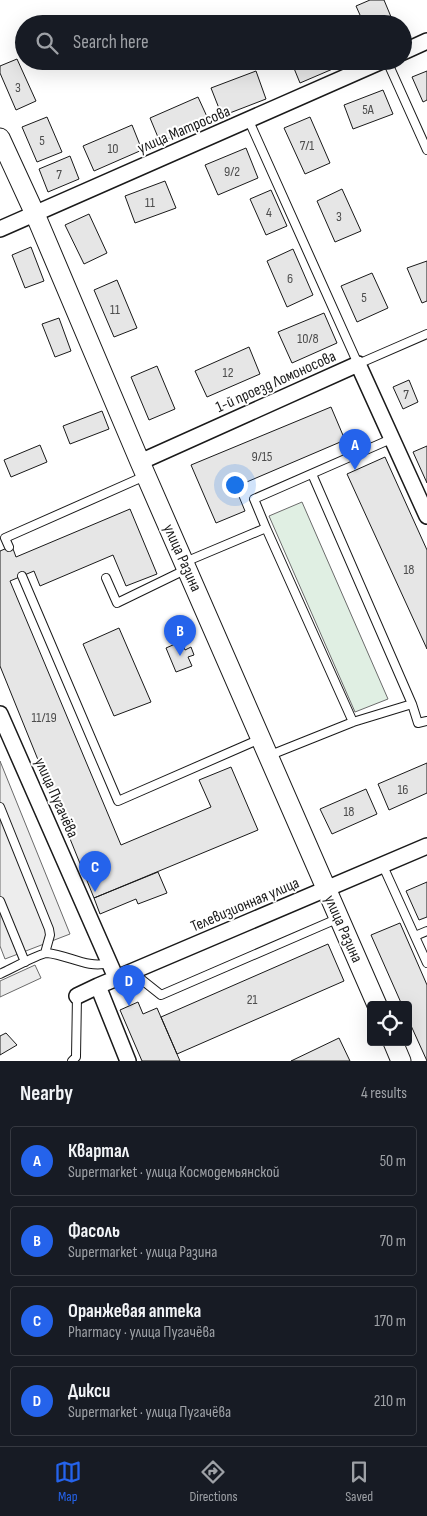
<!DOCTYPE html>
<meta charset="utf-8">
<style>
body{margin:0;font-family:"Sofia Sans Condensed",sans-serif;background:#20242c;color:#f1f3f6}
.controls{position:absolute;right:15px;bottom:15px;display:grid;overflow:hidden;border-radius:5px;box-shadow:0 5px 20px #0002}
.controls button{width:45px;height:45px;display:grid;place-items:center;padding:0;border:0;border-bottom:1px solid #363941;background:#171b24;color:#f1f3f6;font:25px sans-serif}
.you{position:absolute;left:234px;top:484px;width:18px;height:18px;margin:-12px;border:4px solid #fff;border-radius:50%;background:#1a73e8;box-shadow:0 0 0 8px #1a73e833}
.badge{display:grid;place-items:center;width:32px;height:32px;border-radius:50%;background:#2563eb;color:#fff;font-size:16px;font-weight:700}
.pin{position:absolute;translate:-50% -41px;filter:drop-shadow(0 1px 2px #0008)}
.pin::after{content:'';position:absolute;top:26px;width:18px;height:15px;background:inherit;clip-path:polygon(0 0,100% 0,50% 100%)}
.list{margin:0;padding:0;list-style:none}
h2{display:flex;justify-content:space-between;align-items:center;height:65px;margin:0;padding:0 20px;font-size:21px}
h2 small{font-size:16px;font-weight:400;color:#9ea1a6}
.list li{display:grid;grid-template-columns:32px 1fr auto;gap:15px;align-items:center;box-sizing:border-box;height:70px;margin:0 10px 10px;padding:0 10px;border:1px solid #363941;border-radius:5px}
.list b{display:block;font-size:19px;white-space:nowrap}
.list p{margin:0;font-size:16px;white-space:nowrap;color:#9ea1a6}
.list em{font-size:16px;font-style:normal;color:#9ea1a6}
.icon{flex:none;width:28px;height:28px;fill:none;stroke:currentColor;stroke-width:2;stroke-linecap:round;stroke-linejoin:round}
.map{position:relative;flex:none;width:427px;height:1061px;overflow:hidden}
.search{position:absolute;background:#171b24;box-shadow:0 5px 20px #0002;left:15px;right:15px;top:15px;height:55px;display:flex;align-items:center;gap:12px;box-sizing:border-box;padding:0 18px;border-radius:28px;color:#9ea1a6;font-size:19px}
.sheet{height:385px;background:#171b24}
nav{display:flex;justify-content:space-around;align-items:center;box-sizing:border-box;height:70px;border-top:1px solid #363941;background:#171b24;font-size:14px;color:#9ea1a6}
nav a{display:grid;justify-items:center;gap:2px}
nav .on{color:#2563eb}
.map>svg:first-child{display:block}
.green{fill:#e0efe3;stroke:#6a6a6a}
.parking{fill:#ededed;stroke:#6a6a6a}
.building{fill:#e6e6e6;stroke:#1a1a1a}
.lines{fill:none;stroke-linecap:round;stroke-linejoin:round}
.service-casing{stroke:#1a1a1a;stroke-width:10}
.minor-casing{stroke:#1a1a1a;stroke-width:18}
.tertiary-casing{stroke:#1a1a1a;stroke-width:21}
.service{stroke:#fff;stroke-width:8}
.minor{stroke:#fff;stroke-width:15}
.tertiary{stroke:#fff;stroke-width:19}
.labels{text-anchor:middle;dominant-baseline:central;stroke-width:4;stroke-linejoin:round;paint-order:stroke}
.number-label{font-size:14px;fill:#4d4d4d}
.street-label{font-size:16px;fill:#1a1a1a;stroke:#fff}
</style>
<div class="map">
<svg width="427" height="1061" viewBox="0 0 427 1061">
<rect width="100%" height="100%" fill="#fff"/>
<path class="green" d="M302,502L388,699L355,712L269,516Z"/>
<path class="parking" d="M0,761L70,934L5,959L0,946Z
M35,965L41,978L0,997V981Z"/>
<path class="building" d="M370,0H384L394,24H364L356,6Z
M17,59L36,101L16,110L0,73V66Z
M291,61H340L342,65L300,83Z
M256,71L266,99L222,116L211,88Z
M427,71V100L423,102L412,77Z
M383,90L393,114L353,129L344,105Z
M198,97L209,121L160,142L150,118Z
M47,117L62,152L37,162L22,127Z
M310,117L330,163L305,174L284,128Z
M132,125L142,150L94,171L83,146Z
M246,148L258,178L218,195L205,165Z
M70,156L79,179L48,192L39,169Z
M165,181L176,208L135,223L125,196Z
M342,189L361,231L335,242L317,201Z
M271,190L287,226L266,235L250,199Z
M89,214L107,253L84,264L65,225Z
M31,247L44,281L25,288L12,255Z
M293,249L313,295L287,307L267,261Z
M427,261V301L422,303L407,268Z
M372,273L388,308L357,322L341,286Z
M117,280L137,328L114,337L94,290Z
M324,313L337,343L292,363L278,332Z
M59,318L71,351L55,357L42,324Z
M249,347L260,374L207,397L195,371Z
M157,366L175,409L149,420L131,377Z
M409,380L418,402L403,409L393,387Z
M331,407L345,440L235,487L245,511L216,523L191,465Z
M102,411L109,429L70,444L63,426Z
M40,445L47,462L11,477L4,460Z
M427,446V483L413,452Z
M385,457L427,550V649L347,474Z
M130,509L157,574L126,586L113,555L40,586L34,571L10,581L121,845L211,807L199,780L231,767L258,830L94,898L0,666V551L12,546L16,557Z
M119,628L151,702L114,716L83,644Z
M182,641L185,650L191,647L194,655L188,657L192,666L176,672L166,648Z
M427,763V793L389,810L378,784Z
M366,789L377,814L332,834L320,809Z
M158,872L167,893L138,904L136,899L100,914L94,898Z
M427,882V917L419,920L406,891Z
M400,923L427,985V1061L408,1019V1005H402L371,935Z
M328,944L344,981L177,1054L161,1017Z
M138,1002L143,1014L157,1008L180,1061H142L120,1010Z
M6,1033L17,1045L0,1055V1036Z
M339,1038L350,1061H291Z"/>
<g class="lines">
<defs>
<path id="service" d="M387,61L427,150
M249,121L358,364L427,334
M312,474L412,704L418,723L427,721
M266,528L254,499L391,439
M9,547L5,538L145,476
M185,562L266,528L353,722
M22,576L118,801L260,739
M106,578L117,603L187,569
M268,756L353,722L412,704
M0,807L49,929L50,935L45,953
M383,866L427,963
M0,901L25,962
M415,936L427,931
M132,972L161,995L339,918
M0,974C9,970 40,953 47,953C69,955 87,969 109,963
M72,1061L76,1057L77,996"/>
<path id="minor" d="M403,52L427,41
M0,229L382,61
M140,462L358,364L427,516
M0,714L116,978
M98,986L128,1061
M77,996L98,986L427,846"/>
<path id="tertiary" d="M0,138L35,214L140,462L377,1005
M393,1042L401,1061"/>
</defs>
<use href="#service" class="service-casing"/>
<use href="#minor" class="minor-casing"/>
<use href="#tertiary" class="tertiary-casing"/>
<use href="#service" class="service"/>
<use href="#minor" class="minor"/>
<use href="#tertiary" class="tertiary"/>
</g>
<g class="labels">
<g class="number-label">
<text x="18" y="87">3</text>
<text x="368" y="109">5А</text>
<text x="42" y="140">5</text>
<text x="307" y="145">7/1</text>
<text x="113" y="148">10</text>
<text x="232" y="171">9/2</text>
<text x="59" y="174">7</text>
<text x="150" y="202">11</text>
<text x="269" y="212">4</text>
<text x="339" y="216">3</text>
<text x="290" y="278">6</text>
<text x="364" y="297">5</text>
<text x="115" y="309">11</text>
<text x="308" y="338">10/8</text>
<text x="228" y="372">12</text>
<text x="406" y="394">7</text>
<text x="262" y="456">9/15</text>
<text x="409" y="569">18</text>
<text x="44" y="717">11/19</text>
<text x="403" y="789">16</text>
<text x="349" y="811">18</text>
<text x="252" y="999">21</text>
</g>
<g class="street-label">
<text transform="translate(184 130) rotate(-23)">улица Матросова</text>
<text transform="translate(276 382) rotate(-24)">1-й проезд Ломоносова</text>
<text transform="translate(182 558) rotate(66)">улица Разина</text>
<text transform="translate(56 798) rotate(66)">улица Пугачёва</text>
<text transform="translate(245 905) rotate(-23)">Телевизионная улица</text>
<text transform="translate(343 929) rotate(66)">улица Разина</text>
</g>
</g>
</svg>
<div class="controls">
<button><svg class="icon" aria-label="locate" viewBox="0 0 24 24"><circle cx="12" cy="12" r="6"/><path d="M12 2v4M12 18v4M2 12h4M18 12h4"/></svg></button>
</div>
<div class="you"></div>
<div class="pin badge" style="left:355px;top:470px">A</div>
<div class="pin badge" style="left:180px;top:656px">B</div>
<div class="pin badge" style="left:95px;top:892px">C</div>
<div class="pin badge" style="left:129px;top:1006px">D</div>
<div class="search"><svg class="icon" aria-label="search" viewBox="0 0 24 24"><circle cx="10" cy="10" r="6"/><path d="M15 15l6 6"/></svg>Search here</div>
</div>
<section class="sheet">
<h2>Nearby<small>4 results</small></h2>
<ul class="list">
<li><span class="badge">A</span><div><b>Квартал</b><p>Supermarket · улица Космодемьянской</p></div><em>50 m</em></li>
<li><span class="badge">B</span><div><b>Фасоль</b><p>Supermarket · улица Разина</p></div><em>70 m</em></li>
<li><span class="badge">C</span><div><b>Оранжевая аптека</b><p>Pharmacy · улица Пугачёва</p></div><em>170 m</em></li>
<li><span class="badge">D</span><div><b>Дикси</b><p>Supermarket · улица Пугачёва</p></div><em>210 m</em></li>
</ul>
</section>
<nav>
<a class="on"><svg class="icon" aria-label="map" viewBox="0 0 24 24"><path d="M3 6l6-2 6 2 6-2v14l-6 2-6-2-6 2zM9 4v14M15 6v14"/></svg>Map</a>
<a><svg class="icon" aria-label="directions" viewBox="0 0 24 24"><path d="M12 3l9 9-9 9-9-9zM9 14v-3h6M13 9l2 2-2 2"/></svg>Directions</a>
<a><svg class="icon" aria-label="saved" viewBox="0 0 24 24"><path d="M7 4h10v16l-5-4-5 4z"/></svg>Saved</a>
</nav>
